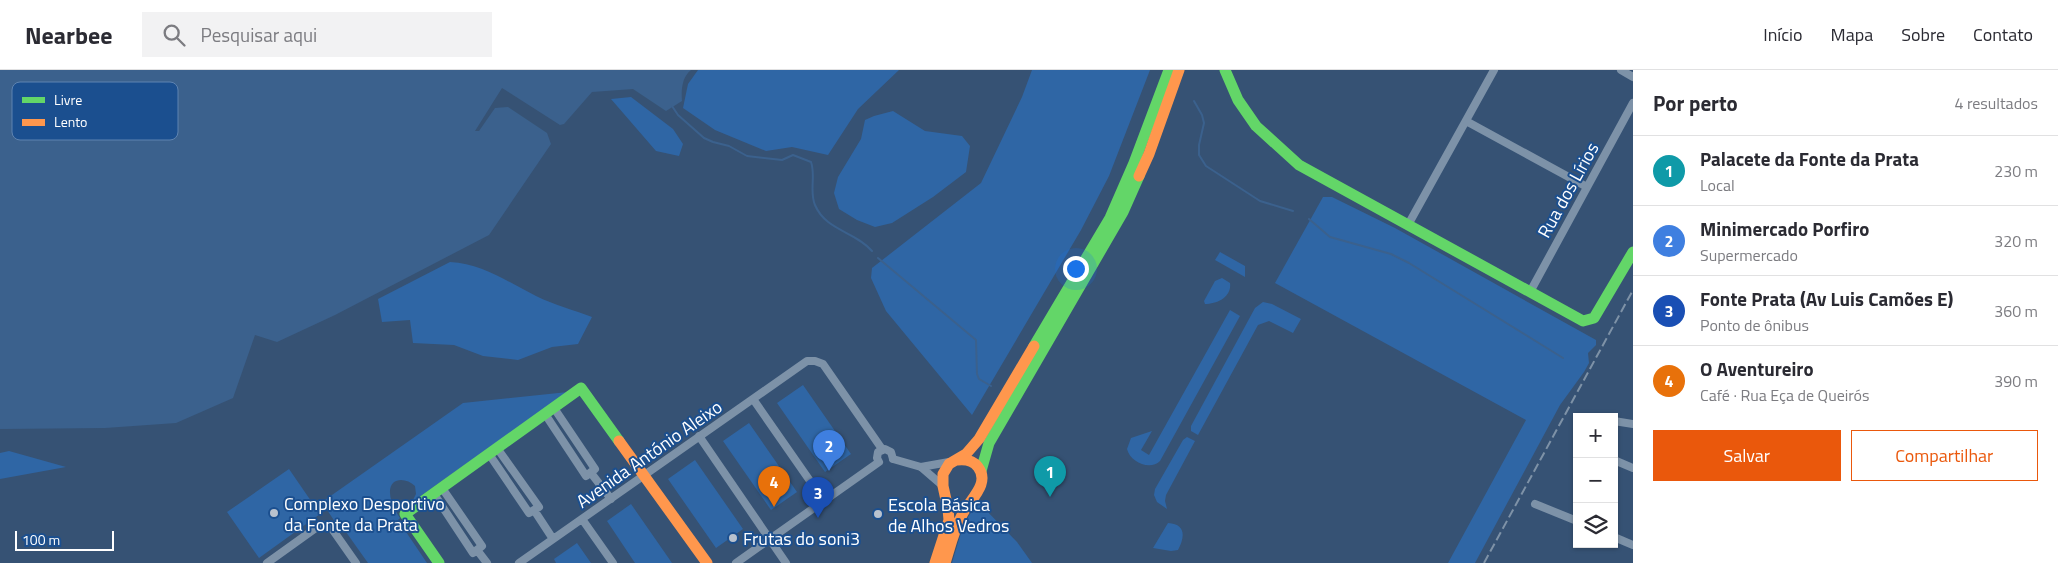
<!DOCTYPE html>
<html lang="pt">
<meta charset="utf-8">
<style>
body{margin:0;font-family:"Titillium Web",sans-serif;background:#f2f2f3;color:#2b2b33}
.controls{position:absolute;right:15px;bottom:15px;display:grid;overflow:hidden;border-radius:0px;box-shadow:0 1px 4px #0004}
.controls button{width:45px;height:45px;display:grid;place-items:center;padding:0;border:0;border-bottom:1px solid #e1e1e2;background:#fff;color:#2b2b33;font:25px sans-serif}
.scale{position:absolute;left:15px;bottom:12px;width:99px;box-sizing:border-box;padding-left:5px;border:2px solid #fff;border-top:0;font-size:14px;line-height:18px;white-space:nowrap;color:#fff;-webkit-text-stroke:4px #1b4f8f;paint-order:stroke}
.you{position:absolute;left:1075px;top:198px;width:18px;height:18px;margin:-12px;border:4px solid #fff;border-radius:50%;background:#1a73e8;box-shadow:0 0 0 8px #1a73e833}
.badge{display:grid;place-items:center;width:32px;height:32px;border-radius:50%;background:#ea580c;color:#fff;font-size:16px;font-weight:700}
.pin{position:absolute;translate:-50% -41px;filter:drop-shadow(0 1px 2px #0008)}
.pin::after{content:'';position:absolute;top:26px;width:18px;height:15px;background:inherit;clip-path:polygon(0 0,100% 0,50% 100%)}
.list{margin:0;padding:0;list-style:none}
h2{display:flex;justify-content:space-between;align-items:center;height:65px;margin:0;padding:0 20px;font-size:21px}
h2 small{font-size:16px;font-weight:400;color:#7c7c81}
.list li{display:grid;grid-template-columns:32px 1fr auto;gap:15px;align-items:center;box-sizing:border-box;height:70px;padding:0 20px;border-top:1px solid #e1e1e2}
.list b{display:block;font-size:19px;white-space:nowrap}
.list p{margin:0;font-size:16px;white-space:nowrap;color:#7c7c81}
.list em{font-size:16px;font-style:normal;color:#7c7c81}
.actions{display:flex;gap:10px;padding:15px 20px}
.actions a{flex:1;padding:11px 0;border:1px solid #ea580c;border-radius:0px;text-align:center;font-size:18px;color:#ea580c}
.actions .main{background:#ea580c;color:#fff}
.icon{flex:none;width:28px;height:28px;fill:none;stroke:currentColor;stroke-width:2;stroke-linecap:round;stroke-linejoin:round}
.map{position:relative;flex:none;width:1633px;height:493px;overflow:hidden}
header{display:flex;align-items:center;gap:30px;box-sizing:border-box;height:70px;padding:0 25px;background:#fff;border-bottom:1px solid #e1e1e2}
header strong{font-size:24px}
nav{display:flex;gap:28px;margin-inline-start:auto;font-size:18px}
.search{width:350px;height:45px;background:#f2f2f3;display:flex;align-items:center;gap:12px;box-sizing:border-box;padding:0 18px;border-radius:0px;color:#7c7c81;font-size:19px}
main{display:flex}
aside{flex:1;background:#fff}
.map>svg:first-child{display:block}
.green{fill:#2f66a5}
.water{fill:#3b618d}
.lines{fill:none;stroke-linecap:round;stroke-linejoin:round}
.stream{stroke:#3b618d;stroke-width:2}
.street{stroke:#7d92a8;stroke-width:8}
.fast{stroke:#63d668;stroke-width:11}
.slow{stroke:#ff974d;stroke-width:11}
.rail{stroke:#7e92a7;stroke-width:2;stroke-dasharray:9 4;stroke-linecap:butt}
.poi-dot{fill:#b9c2ce;stroke:#1b4f8f;stroke-width:2}
.labels{text-anchor:middle;dominant-baseline:central;stroke-width:4;stroke-linejoin:round;paint-order:stroke}
.street-label{font-size:18px;fill:#fff;stroke:#1b4f8f}
.poi-label{font-size:18px;fill:#fff;stroke:#1b4f8f;text-anchor:start}
.key{fill:#1b4f8f;stroke:#5f84b1;stroke-width:1}
.key-label{font-size:14px;fill:#fff}
</style>
<header>
<strong>Nearbee</strong>
<div class="search"><svg class="icon" aria-label="search" viewBox="0 0 24 24"><circle cx="10" cy="10" r="6"/><path d="M15 15l6 6"/></svg>Pesquisar aqui</div>
<nav><a>Início</a><a>Mapa</a><a>Sobre</a><a>Contato</a></nav>
</header>
<main>
<div class="map">
<svg width="1633" height="493" viewBox="0 0 1633 493">
<rect width="100%" height="100%" fill="#365274"/>
<path class="green" d="M698,0H899L858,39L828,85L792,77L766,81L715,60L683,38L688,14Z
M1032,0H1150L1109,106L1081,160L972,345L886,241L871,208L872,198L981,113L1022,27Z
M631,27L673,59L683,74L679,86L656,81L611,29Z
M893,41L925,61L962,66L970,76L966,102L933,127L892,153L875,157L857,150L839,139L834,123L838,107L861,69L865,50L874,46Z
M1323,127H1332L1395,158L1596,270V275L1588,283L1589,293L1584,302L1560,335L1475,493H1448L1526,350L1275,213Z
M1220,182L1245,196V207L1215,190Z
M450,192C483,194 508,212 536,226C554,235 574,240 592,247L578,274L552,277L518,290L483,286L454,275L413,273L410,250L382,252L378,229Z
M1222,208L1230,213C1232,227 1217,234 1205,234L1204,231L1215,211Z
M1263,232L1272,234L1301,249L1293,263L1269,251L1258,255L1198,365L1191,361V356L1255,238Z
M1230,240L1240,246L1160,391C1150,401 1130,392 1127,379L1131,368L1152,361L1141,380L1149,385Z
M803,315L851,384L825,402L777,333Z
M568,322L412,432L416,424L415,416C406,407 389,407 390,423C390,431 396,442 400,448L398,450L427,493H368L341,455L335,452L322,432L463,333Z
M749,353L797,422L771,440L723,371Z
M1187,367L1195,371L1166,425L1165,431L1167,439L1157,432L1154,425L1155,419L1183,370Z
M9,381L66,397L0,409V383Z
M695,390L743,459L716,478L668,409Z
M289,399L320,444L259,488L227,442Z
M631,434L672,493H635L607,451Z
M980,434L1017,472L1032,493H952C958,475 964,443 980,434Z
M1168,453C1186,454 1185,467 1178,480L1171,481L1153,478Z
M577,473L591,493H556L554,489Z"/>
<path class="water" d="M0,0H691C682,7 681,20 682,31L666,41L633,19L592,22L564,54L560,55L502,18L475,61H479L495,38L508,37L547,63L551,74L489,165L335,245L277,272L255,265L233,328L176,353L105,358L0,359Z"/>
<g class="lines">
<path class="stream" d="M1194,31L1202,45L1204,53L1199,75V85L1206,96L1260,131L1293,141
M672,36L678,45L704,68L713,72L729,76L747,86L782,90L793,85L811,92C816,106 809,121 815,135C826,161 855,161 872,181
M1309,149L1330,167L1391,184L1409,193L1563,288
M878,188L976,270L977,304L979,309L991,316"/>
<path class="street" d="M1621,0L1633,7
M1466,51L1587,117
M1408,155L1494,0
M1530,222L1633,33
M753,329L824,431
M545,344L586,406L595,399L554,338
M1614,351L1633,354
M699,366L786,493
M489,384L529,443L539,437L497,378
M893,389L921,397L943,416
M1614,390L1633,398
M879,392L877,388L878,382L885,379L891,382L893,389
M921,397L949,392
M591,403L611,429
M434,424L473,483L482,476L442,418
M1535,434L1577,451
M534,440L553,469
M582,449L613,493
M1614,467L1633,475
M477,480L487,493
M267,493L320,455L330,456L356,493
M519,493L807,291H815L823,294L882,379
M736,493L879,392"/>
<path class="fast" d="M1225,0L1238,30L1256,56L1299,95L1583,251L1594,248L1633,182
M1034,276L1110,148L1134,93L1169,0
M981,401L989,373L1123,142L1139,106
M439,493L405,444L581,318L619,371"/>
<path class="slow" d="M1139,106L1149,84L1179,0
M619,371L707,493
M935,493L949,450L948,439L943,416V404L949,394L966,384L979,369L1034,276
M945,493C950,477 954,460 962,445C969,430 991,414 978,397C973,390 965,389 957,390"/>
<path class="rail" d="M1484,493L1633,220"/>
</g>
<g class="poi-dot">
<circle cx="274" cy="443" r="5"/>
<circle cx="878" cy="444" r="5"/>
<circle cx="733" cy="468" r="5"/>
</g>
<g class="labels">
<g class="street-label">
<text transform="translate(1568 120) rotate(-61)">Rua dos Lírios</text>
<text transform="translate(649 384) rotate(-35)">Avenida António Aleixo</text>
</g>
<g class="poi-label">
<text x="284" y="433">Complexo Desportivo<tspan x="284" dy="21">da Fonte da Prata</tspan></text>
<text x="888" y="434">Escola Básica<tspan x="888" dy="21">de Alhos Vedros</tspan></text>
<text x="743" y="468">Frutas do soni3</text>
</g>
</g>
<rect x="12" y="12" width="166" height="58" rx="8" class="key"/>
<rect x="22" y="27" width="23" height="6" fill="#63d668"/>
<rect x="22" y="49" width="23" height="7" fill="#ff974d"/>
<g class="key-label">
<text x="54" y="35">Livre</text>
<text x="54" y="57">Lento</text>
</g>
</svg>
<div class="controls">
<button>+</button>
<button>−</button>
<button><svg class="icon" aria-label="layers" viewBox="0 0 24 24"><path d="M12 4l9 5-9 5-9-5zM3 14l9 5 9-5"/></svg></button>
</div>
<div class="scale">100 m</div>
<div class="you"></div>
<div class="pin badge" style="left:1050px;top:427px;background:#0f9aa8">1</div>
<div class="pin badge" style="left:829px;top:401px;background:#3f7fe0">2</div>
<div class="pin badge" style="left:818px;top:448px;background:#1a4fb4">3</div>
<div class="pin badge" style="left:774px;top:437px;background:#e8710a">4</div>
</div>
<aside>
<h2>Por perto<small>4 resultados</small></h2>
<ul class="list">
<li><span class="badge" style="background:#0f9aa8">1</span><div><b>Palacete da Fonte da Prata</b><p>Local</p></div><em>230 m</em></li>
<li><span class="badge" style="background:#3f7fe0">2</span><div><b>Minimercado Porfiro</b><p>Supermercado</p></div><em>320 m</em></li>
<li><span class="badge" style="background:#1a4fb4">3</span><div><b>Fonte Prata (Av Luis Camões E)</b><p>Ponto de ônibus</p></div><em>360 m</em></li>
<li><span class="badge" style="background:#e8710a">4</span><div><b>O Aventureiro</b><p>Café · Rua Eça de Queirós</p></div><em>390 m</em></li>
</ul>
<div class="actions"><a class="main">Salvar</a><a>Compartilhar</a></div>
</aside>
</main>
